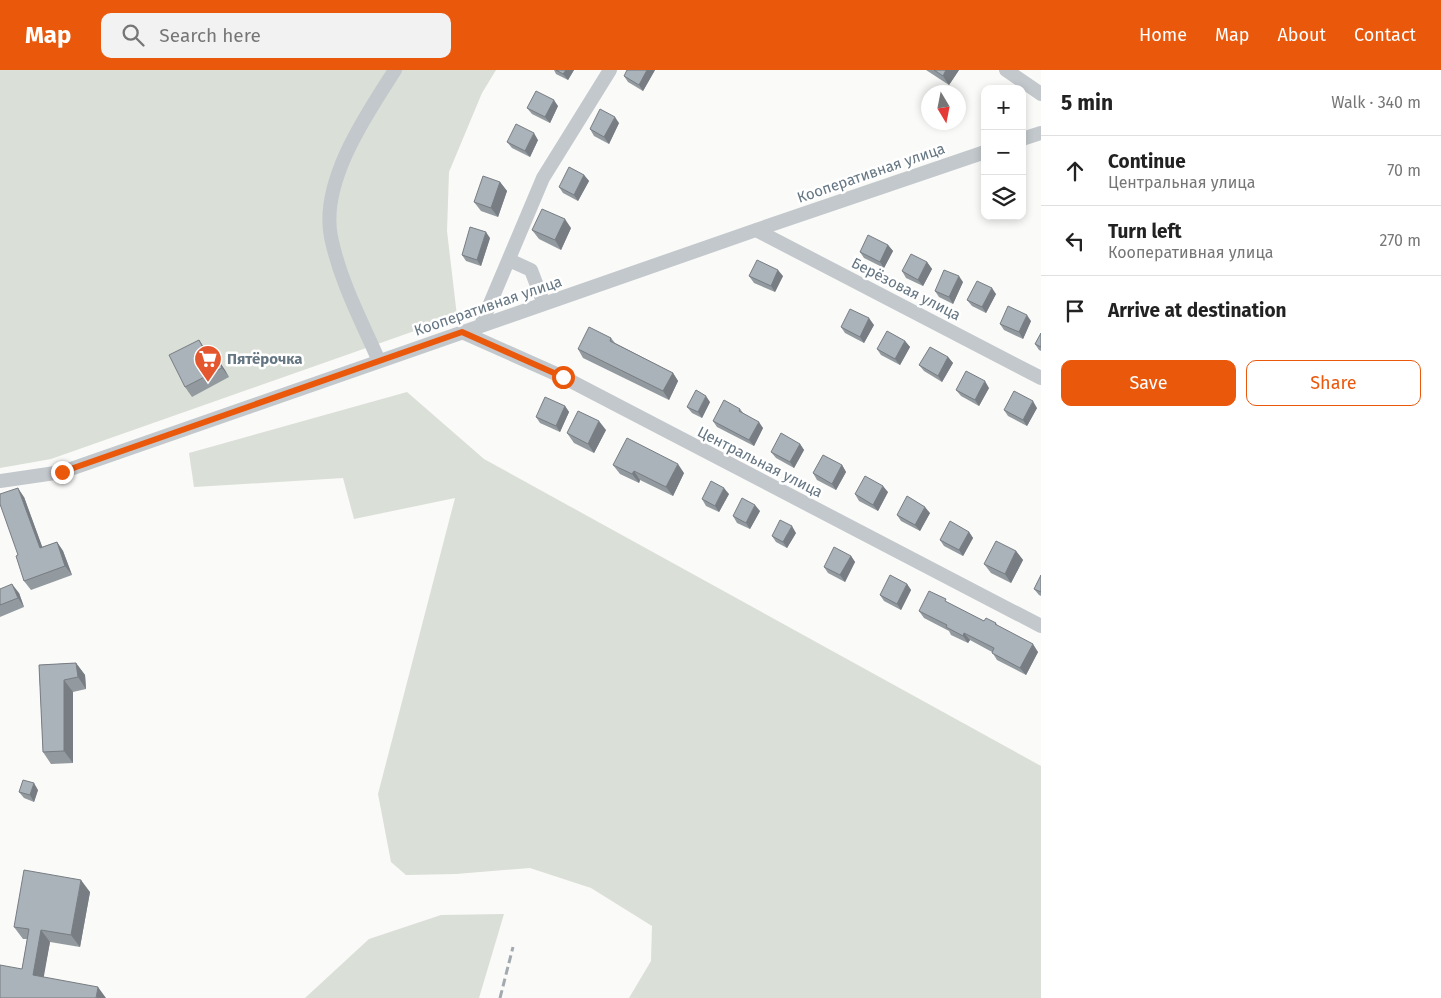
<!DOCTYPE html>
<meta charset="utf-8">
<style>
body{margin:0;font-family:"Fira Sans",sans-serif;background:#f2f2f2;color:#222}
.controls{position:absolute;right:15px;top:15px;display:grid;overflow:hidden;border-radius:10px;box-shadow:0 2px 8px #0003}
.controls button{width:45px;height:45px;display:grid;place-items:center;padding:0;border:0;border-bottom:1px solid #e0e0e0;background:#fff;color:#222;font:25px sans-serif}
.compass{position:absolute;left:921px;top:15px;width:45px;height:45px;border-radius:50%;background:#fff;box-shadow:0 2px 8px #0003;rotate:170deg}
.stop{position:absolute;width:15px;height:15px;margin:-11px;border:4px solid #ea580c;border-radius:50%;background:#fff}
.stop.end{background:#ea580c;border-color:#fff;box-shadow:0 1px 5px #0008}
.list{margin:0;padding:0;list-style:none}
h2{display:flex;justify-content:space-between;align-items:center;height:65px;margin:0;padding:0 20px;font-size:21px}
h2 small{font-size:16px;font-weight:400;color:#767676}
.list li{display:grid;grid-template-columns:32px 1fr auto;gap:15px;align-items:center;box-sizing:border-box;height:70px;padding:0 20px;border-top:1px solid #e0e0e0}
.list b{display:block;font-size:19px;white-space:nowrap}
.list p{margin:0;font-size:16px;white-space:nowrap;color:#767676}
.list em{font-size:16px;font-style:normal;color:#767676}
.actions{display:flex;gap:10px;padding:15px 20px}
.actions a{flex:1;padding:11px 0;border:1px solid #ea580c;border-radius:10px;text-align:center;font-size:18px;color:#ea580c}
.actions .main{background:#ea580c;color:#fff}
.icon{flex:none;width:28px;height:28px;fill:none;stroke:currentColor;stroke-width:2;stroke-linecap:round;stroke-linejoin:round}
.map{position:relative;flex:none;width:1041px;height:928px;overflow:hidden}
header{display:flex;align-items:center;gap:30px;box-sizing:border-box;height:70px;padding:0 25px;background:#ea580c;color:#fff}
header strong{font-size:24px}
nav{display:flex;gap:28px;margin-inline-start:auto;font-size:18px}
.search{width:350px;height:45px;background:#f2f2f2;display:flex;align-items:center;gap:12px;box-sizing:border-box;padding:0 18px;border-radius:10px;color:#767676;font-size:19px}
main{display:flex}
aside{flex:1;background:#fff}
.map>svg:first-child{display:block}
.green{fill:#dadfd7}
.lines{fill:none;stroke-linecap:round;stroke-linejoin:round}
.minor{stroke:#c3c8cc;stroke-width:14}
.rail{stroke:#a2aab0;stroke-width:3;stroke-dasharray:8 4;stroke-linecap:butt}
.wall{fill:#929a9f}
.shaded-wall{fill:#777d82}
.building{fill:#aab3b9;stroke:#777d82}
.route{stroke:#ea580c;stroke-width:6}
.labels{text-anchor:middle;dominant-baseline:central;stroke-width:5;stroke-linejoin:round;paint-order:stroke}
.street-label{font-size:15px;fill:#657683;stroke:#fff}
.poi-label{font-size:15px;font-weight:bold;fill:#657683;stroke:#fff;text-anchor:start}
</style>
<header>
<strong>Map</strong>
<div class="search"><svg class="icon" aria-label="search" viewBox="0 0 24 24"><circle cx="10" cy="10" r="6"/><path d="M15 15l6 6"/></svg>Search here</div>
<nav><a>Home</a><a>Map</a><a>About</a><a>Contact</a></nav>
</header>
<main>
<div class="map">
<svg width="1041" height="928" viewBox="0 0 1041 928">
<rect width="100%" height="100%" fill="#fafaf8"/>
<path class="green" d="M0,0H496L482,23L449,102L447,161L457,246L51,389L0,398Z
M407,322L484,389L1041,696V928H629L651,891L652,856L591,818L530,798L456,804L406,805L391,792L378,724L455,428L354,449L343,408L194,417L189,383Z
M504,844L479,928H305L369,869L441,845Z"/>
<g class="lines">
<path class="minor" d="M1006,0L1041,24
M1022,69L1041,63
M756,160L1041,308
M509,190L531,200L544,234
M481,255L543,108L610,0
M462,262L563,307L1041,556
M379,291C361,250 340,211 331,167C320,112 366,45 395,0
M0,411L62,402L756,160L985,82"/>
<path class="rail" d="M500,928L513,877"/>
</g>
<path class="wall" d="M554,0H574L568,10L556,4Z
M655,0L643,21L628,12L624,6Z
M926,0H959L949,15Z
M558,36L550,53L532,44L527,38Z
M619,53L609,74L594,66L590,59Z
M538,70L530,87L512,78L507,72Z
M584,105L589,111L578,131L563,123L559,117Z
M500,112L507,121L498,147L481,141L474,132Z
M571,158L561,180L539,169L532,160Z
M490,168L481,196L466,191L462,185Z
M888,175L893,181L884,198L864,188L860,182Z
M927,192L932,199L923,216L906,208L902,201Z
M749,206H783L775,222L754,213Z
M963,212L953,234L939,227L935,221Z
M996,224L986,243L972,236L967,230Z
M1031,251L1023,269L1004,260L1000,254Z
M874,255L864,273L845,263L841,257Z
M1041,263V281L1039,280L1035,274Z
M611,268L615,273L673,303L678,311L669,330L583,288L578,279Z
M199,270L205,279L213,294L219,291L229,307L192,327L185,317Z
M905,271L910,277L900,295L881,285L877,279Z
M948,287L953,293L942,312L924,301L919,295Z
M989,318L979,336L961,326L956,320Z
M710,332L702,348L692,343L687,337Z
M565,336L569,342L560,362L540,353L536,347Z
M1037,338L1027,356L1008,346L1004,340Z
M740,339L744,344L763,358L754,376L717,357L713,351Z
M606,360L594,383L574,373L567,363Z
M800,374L804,380L794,398L776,388L771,382Z
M613,395L684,403L673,426L640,410L639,413L620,404Z
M842,395L846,402L836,420L817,410L813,403Z
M888,422L878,441L859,431L855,424Z
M729,424L719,442L706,436L702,429Z
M24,427L42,477L57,472L63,481L72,505L31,520L24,511L18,485Z
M760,441L750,459L737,453L733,446Z
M930,443L920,461L901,451L897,445Z
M969,462L973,468L963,486L944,476L940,470Z
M796,463L787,478L776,472L772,466Z
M1016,481L1023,490L1011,513L991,503L984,494Z
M851,486L855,492L845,512L828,503L824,497Z
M1041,505V526L1039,525L1034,519Z
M907,514L911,520L901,540L884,531L880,525Z
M0,519L19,523L24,537L0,547Z
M948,533L984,551L996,553L998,556L1038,582L1026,605L997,590L992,582L970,570L968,573L951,565L949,561L924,548L919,541Z
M76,593L85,605L86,619L73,622V693L51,694L43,682L39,595Z
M38,720L34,732L24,728L19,722Z
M90,822L80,877L50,872L43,907L0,928L22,899L27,869H23L14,857Z"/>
<path class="shaded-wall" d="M566,0H574L568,10L563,4Z
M647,0H655L643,21L639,15Z
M946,0H959L949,15L943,6Z
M554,30L558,36L550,53L545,47Z
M615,47L619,53L609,74L604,67Z
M534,63L538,70L530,87L525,81Z
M584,105L589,111L578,131L574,125Z
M500,112L507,121L498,147L491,138Z
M565,149L571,158L561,180L555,170Z
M486,162L490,168L481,196L477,190Z
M888,175L893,181L884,198L880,192Z
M927,192L932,199L923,216L918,210Z
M778,200L783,206L775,222L771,216Z
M959,206L963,212L953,234L949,227Z
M992,218L996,224L986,243L982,237Z
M1027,245L1031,251L1023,269L1019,262Z
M869,248L874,255L864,273L860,267Z
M199,270L205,279L217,301L212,295Z
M905,271L910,277L900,295L895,289Z
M948,287L953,293L942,312L938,306Z
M219,291L225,300L229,307L222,298Z
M673,303L678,311L669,330L663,321Z
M985,311L989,318L979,336L975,330Z
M706,326L710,332L702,348L698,342Z
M1033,331L1037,338L1027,356L1023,350Z
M565,336L569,342L560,362L556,356Z
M599,351L606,360L594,383L588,374Z
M759,352L763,358L754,376L749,370Z
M800,374L804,380L794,398L790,392Z
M678,394L684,403L673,426L666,417Z
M842,395L846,402L836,420L832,414Z
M634,401L640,410L639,413L632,404Z
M883,416L888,422L878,441L873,435Z
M18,418L24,427L46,487L40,478Z
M724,418L729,424L719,442L715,436Z
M755,435L760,441L750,459L746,453Z
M925,437L930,443L920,461L915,455Z
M792,456L796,463L787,478L783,472Z
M969,462L973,468L963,486L959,480Z
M57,472L63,481L72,505L65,496Z
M1016,481L1023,490L1011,513L1005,504Z
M851,486L855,492L845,512L840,505Z
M12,514L19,523L24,537L18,528Z
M907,514L911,520L901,540L897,534Z
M964,563L970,570L968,573L963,566Z
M1033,574L1038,582L1026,605L1020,598Z
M76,593L85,605L86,619L78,607Z
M64,610L73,622V693L64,681Z
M34,713L38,720L34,732L30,725Z
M81,810L90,822L80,877L71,865Z
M41,860L50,872L42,917L33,905Z
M98,917L106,928H96Z"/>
<path class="building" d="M556,0H566L563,4Z
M627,0H647L639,15L624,6Z
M934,0H946L943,6Z
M536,21L554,30L545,47L527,38Z
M600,39L615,47L604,67L590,59Z
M516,54L534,63L525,81L507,72Z
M569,97L584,105L574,125L559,117Z
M483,106L500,112L491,138L474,132Z
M542,139L565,149L555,170L532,160Z
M470,157L486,162L477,190L462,185Z
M868,165L888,175L880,192L860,182Z
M911,184L927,192L918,210L902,201Z
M757,190L778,200L771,216L749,206Z
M944,200L959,206L949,227L935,221Z
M977,211L992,218L982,237L967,230Z
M1008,236L1027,245L1019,262L1000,254Z
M850,239L869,248L860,267L841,257Z
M589,257L611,268L610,271L673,303L663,321L578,279Z
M887,261L905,271L895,289L877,279Z
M1041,263V277L1035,274Z
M199,270L212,295L219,291L222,298L185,317L169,285Z
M930,277L948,287L938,306L919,295Z
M966,301L985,311L975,330L956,320Z
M696,320L706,326L698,342L687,337Z
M1014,321L1033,331L1023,350L1004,340Z
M545,327L565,336L556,356L536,347Z
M724,330L740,339L739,341L759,352L749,370L713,351Z
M578,341L599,351L588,374L567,363Z
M781,363L800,374L790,392L771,382Z
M627,368L678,394L666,417L634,401L632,404L613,395Z
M823,385L842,395L832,414L813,403Z
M865,406L883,416L873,435L855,424Z
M711,411L724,418L715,436L702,429Z
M18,418L40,478L57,472L65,496L24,511L16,486L18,485L0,434V424Z
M907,426L925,437L915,455L897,445Z
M742,428L755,435L746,453L733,446Z
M780,450L792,456L783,472L772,466Z
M950,451L969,462L959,480L940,470Z
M996,471L1016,481L1005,504L984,494Z
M834,477L851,486L840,505L824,497Z
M890,505L907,514L897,534L880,525Z
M1041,505V522L1034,519Z
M12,514L18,528L0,535V519Z
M929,521L946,529L945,531L984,551L986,548L996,553L995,554L1033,574L1020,598L992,583L994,578L964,563L963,566L946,557L947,555L919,541Z
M76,593L78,607L64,610V681L43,682L39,595Z
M23,710L34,713L30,725L19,722Z
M24,800L81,810L71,865L41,860L33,905L98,917L96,928H0V895L22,899L29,859L14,857Z"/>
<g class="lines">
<path class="route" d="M62,402L462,262L563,307"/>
</g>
<defs>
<symbol id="supermarket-pin" viewBox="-11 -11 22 30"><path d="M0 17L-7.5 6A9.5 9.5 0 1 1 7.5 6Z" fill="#e4572e" stroke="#fff"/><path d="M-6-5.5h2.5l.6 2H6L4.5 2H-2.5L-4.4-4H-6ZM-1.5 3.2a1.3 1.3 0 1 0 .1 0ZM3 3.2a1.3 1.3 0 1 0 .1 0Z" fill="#fff"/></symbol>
</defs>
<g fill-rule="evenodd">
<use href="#supermarket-pin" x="192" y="273" width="32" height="43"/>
</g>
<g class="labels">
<g class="street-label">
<text transform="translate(871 103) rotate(-19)">Кооперативная улица</text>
<text transform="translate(906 219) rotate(27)">Берёзовая улица</text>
<text transform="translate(488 236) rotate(-19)">Кооперативная улица</text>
<text transform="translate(760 392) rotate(27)">Центральная улица</text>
</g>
<g class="poi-label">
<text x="227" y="289">Пятёрочка</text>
</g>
</g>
</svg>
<div class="controls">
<button>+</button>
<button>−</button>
<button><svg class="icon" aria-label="layers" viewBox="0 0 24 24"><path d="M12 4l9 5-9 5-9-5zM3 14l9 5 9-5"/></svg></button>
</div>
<svg class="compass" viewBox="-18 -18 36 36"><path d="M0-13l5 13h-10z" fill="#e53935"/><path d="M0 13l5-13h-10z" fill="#767676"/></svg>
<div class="stop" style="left:563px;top:307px"></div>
<div class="stop end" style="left:62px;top:402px"></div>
</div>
<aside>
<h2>5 min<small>Walk · 340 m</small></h2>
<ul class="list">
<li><svg class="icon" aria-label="ahead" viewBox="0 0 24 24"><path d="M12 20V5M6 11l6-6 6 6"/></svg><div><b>Continue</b><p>Центральная улица</p></div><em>70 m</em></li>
<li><svg class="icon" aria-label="left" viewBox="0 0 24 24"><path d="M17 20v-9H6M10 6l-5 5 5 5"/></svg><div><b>Turn left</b><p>Кооперативная улица</p></div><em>270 m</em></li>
<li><svg class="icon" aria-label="arrive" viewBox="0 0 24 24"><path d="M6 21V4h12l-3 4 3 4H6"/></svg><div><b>Arrive at destination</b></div></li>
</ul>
<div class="actions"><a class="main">Save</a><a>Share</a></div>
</aside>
</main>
